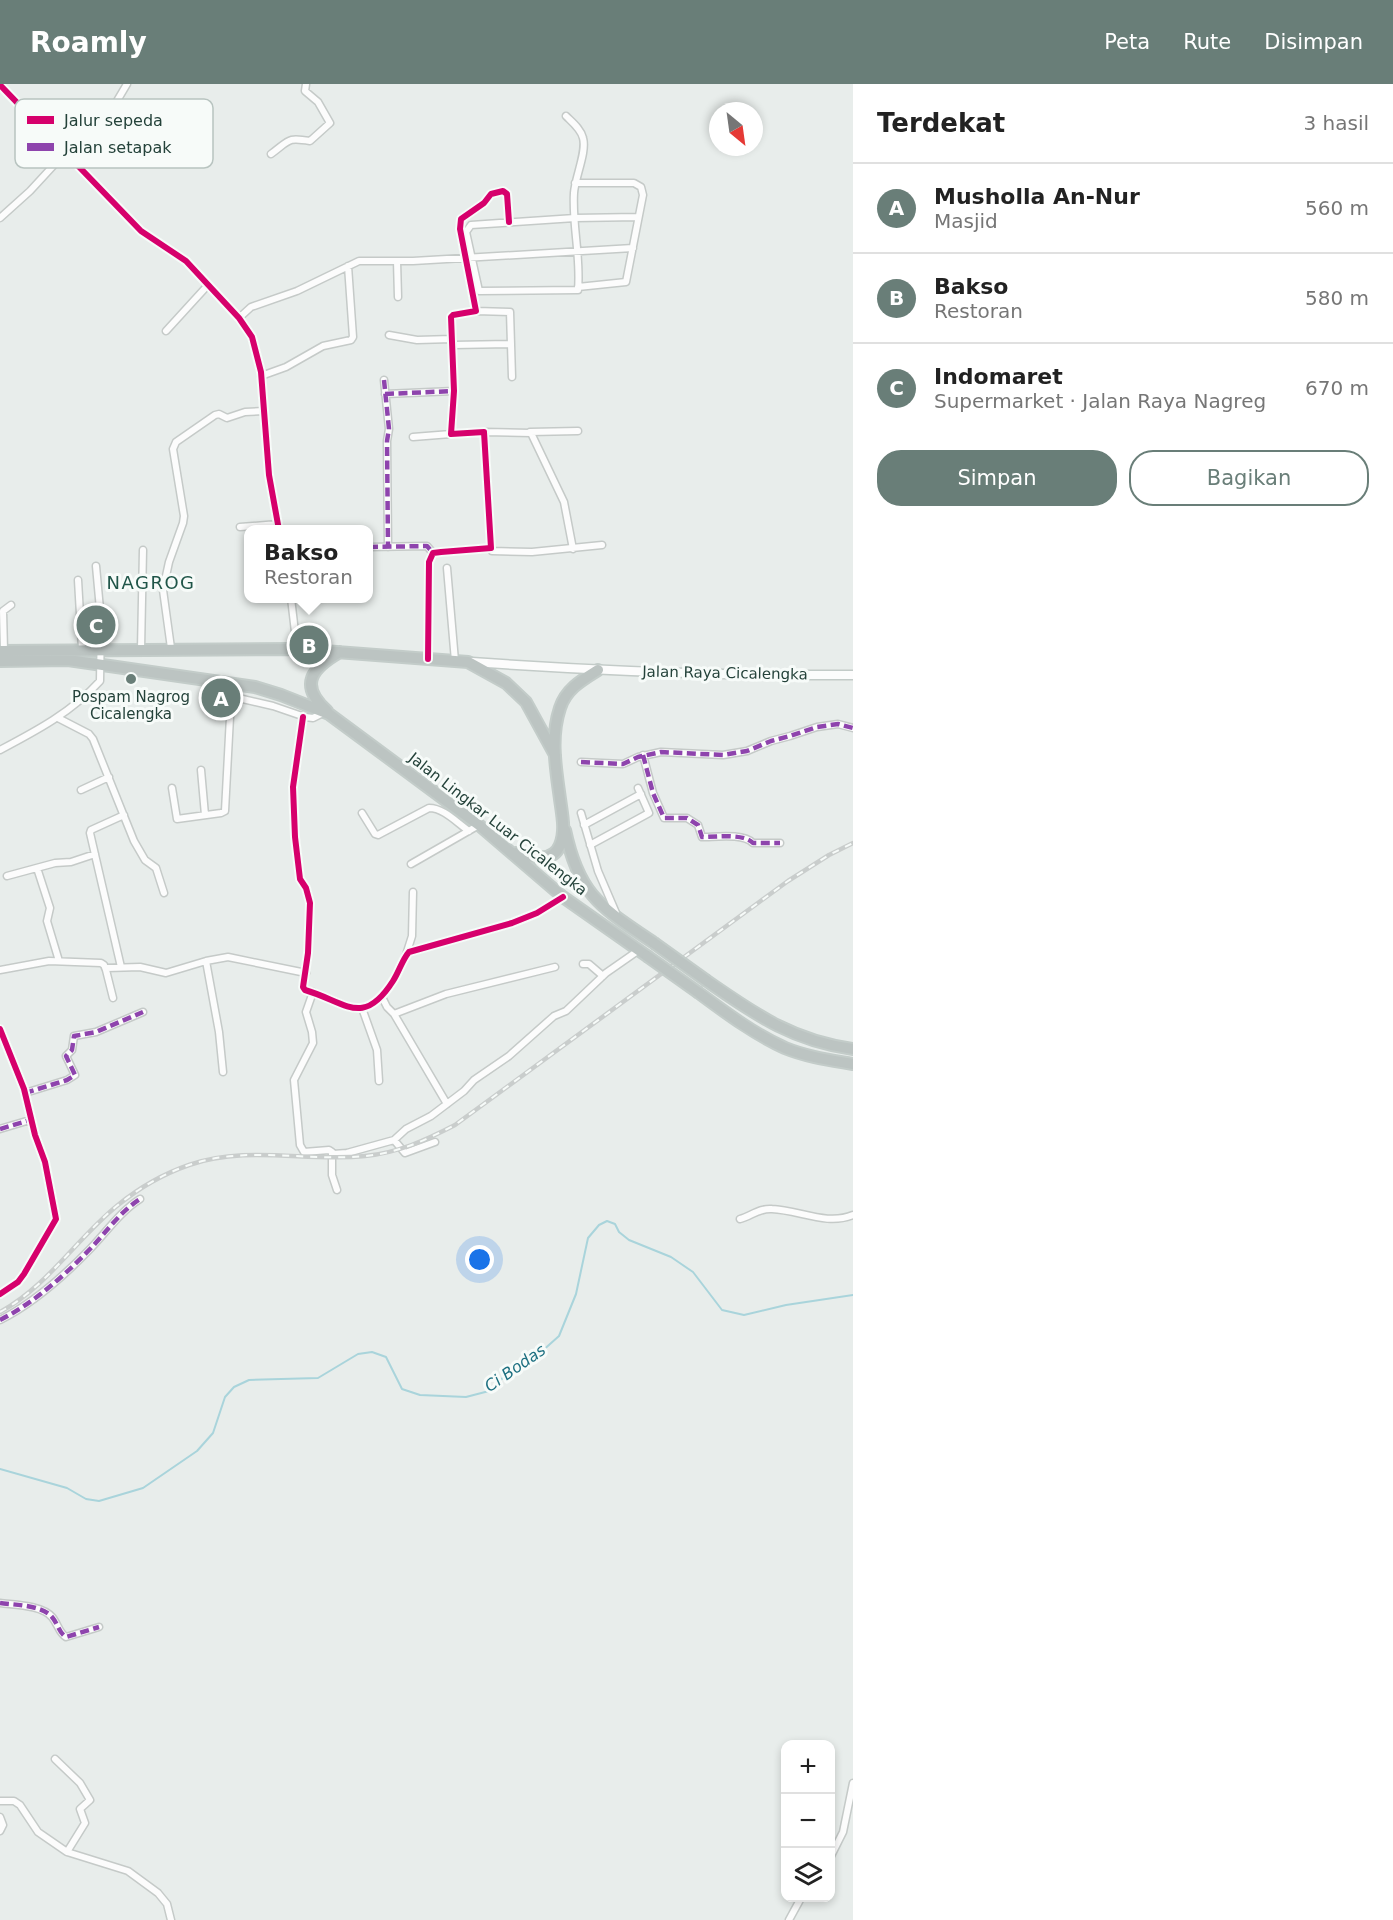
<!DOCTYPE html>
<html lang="id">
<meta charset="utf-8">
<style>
body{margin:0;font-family:"DejaVu Sans",sans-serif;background:#f6f6f6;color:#222}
.controls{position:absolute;right:18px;bottom:18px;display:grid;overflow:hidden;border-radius:12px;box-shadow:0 3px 9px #0003}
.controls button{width:54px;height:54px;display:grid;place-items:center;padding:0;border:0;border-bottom:2px solid #e0e0e0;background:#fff;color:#222;font:30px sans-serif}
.compass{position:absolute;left:709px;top:18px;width:54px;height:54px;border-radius:50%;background:#fff;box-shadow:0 3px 9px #0003;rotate:151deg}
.you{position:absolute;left:480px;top:1176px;width:21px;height:21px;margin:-15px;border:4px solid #fff;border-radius:50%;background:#1a73e8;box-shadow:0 0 0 9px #1a73e833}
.badge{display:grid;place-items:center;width:39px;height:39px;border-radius:50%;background:#697e78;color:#fff;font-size:20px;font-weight:700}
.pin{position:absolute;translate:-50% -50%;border:3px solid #fff;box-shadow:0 2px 6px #0006}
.popup{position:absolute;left:244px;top:441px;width:129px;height:78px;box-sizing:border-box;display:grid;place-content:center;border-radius:12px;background:#fff;filter:drop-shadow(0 2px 4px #0005);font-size:20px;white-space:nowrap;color:#767676}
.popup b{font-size:22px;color:#222}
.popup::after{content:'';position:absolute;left:50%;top:100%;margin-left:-12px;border:12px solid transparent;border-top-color:#fff}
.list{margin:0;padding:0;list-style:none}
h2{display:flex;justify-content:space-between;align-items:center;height:78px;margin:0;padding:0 24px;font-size:26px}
h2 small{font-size:20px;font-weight:400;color:#767676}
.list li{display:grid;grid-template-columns:39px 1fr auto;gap:18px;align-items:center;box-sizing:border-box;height:90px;padding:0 24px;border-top:2px solid #e0e0e0}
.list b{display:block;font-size:22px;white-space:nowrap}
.list p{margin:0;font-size:20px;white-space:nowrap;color:#767676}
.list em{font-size:20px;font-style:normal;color:#767676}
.actions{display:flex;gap:12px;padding:18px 24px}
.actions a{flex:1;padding:14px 0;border:2px solid #697e78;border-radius:24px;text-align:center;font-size:21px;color:#697e78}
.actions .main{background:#697e78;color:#fff}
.icon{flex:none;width:33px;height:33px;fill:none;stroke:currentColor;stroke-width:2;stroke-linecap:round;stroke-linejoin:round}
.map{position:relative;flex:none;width:853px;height:1836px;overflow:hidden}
header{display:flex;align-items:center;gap:36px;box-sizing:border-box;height:84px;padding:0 30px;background:#697e78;color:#fff}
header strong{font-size:28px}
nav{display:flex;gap:33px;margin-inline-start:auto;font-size:21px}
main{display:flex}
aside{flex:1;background:#fff}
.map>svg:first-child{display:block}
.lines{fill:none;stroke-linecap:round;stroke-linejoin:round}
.stream{stroke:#a9d4db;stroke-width:2}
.street-casing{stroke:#c5cac8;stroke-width:9}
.secondary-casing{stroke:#c3cbc8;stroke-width:11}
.highway-casing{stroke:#c3ccc9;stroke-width:14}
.street{stroke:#fcfcfc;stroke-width:6}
.secondary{stroke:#fcfcfc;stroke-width:8}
.highway{stroke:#bcc4c2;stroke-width:10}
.rail-casing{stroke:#c9cdcc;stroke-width:4.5}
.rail{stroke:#f7fbf9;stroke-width:2;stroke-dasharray:7;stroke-linecap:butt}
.highway-bridge-casing{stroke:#c3ccc9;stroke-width:14;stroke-linecap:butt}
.highway-bridge{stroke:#bcc4c2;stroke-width:10}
.quiet{stroke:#8e44ad;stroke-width:4.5;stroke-dasharray:9 4.5;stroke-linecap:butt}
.cycleway-casing{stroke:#f7fbf9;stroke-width:10}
.cycleway{stroke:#d6006c;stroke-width:6}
.poi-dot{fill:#697e78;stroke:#f7fbf9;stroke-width:2}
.labels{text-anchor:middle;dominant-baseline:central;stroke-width:6;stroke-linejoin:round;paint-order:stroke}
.street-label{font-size:15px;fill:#24423a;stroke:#f7fbf9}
.poi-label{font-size:15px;fill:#24423a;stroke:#f7fbf9}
.water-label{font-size:16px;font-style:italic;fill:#1c6f80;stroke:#f7fbf9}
.quarter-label{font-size:18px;letter-spacing:1.5px;fill:#1f5548;stroke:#f7fbf9}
.key{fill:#f7fbf9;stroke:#b8c4c0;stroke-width:1.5}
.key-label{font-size:16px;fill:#24423a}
</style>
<header>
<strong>Roamly</strong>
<nav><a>Peta</a><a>Rute</a><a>Disimpan</a></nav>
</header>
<main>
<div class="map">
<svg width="853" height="1836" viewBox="0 0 853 1836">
<rect width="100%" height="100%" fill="#e8edeb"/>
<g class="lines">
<path class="stream" d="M0,1385L67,1404L86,1415L99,1417L143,1404L197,1367L213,1349L225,1313L234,1303L249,1296L318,1294L358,1270L372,1268L386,1273L402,1305L420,1311L466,1313L489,1307L510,1287L531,1277L559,1252L576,1210L588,1154L599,1141L607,1137L615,1140L619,1148L629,1156L671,1173L693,1188L722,1226L744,1231L786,1221L853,1211"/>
<defs>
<path id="street" d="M0,1L141,147L186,177L239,234L252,253L261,288L269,391L279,446
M566,32C572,38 581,45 583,54C587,68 575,93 574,109C572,141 581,173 578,206L479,207L466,148L471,141L575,134L638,133
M271,70C290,56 287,53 310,57L330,39L318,18L305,7L306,0
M575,99H634L641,103L643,111L626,198L578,203
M0,134L30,107L65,69L99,40L114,22L127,0
M397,177L398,213
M476,227L510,228L512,293
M239,234L251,223L297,207L359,177H413L633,164
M166,247L208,201
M389,251L417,256L452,255
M453,261L510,260
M261,292L286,283L323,262L351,256L353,253L348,182
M384,296L389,345L387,357L388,463
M385,310L454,307
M484,348L531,349L564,418L573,465
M530,348L578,347
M413,353L451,350
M240,443L278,440
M369,463L427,462L433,469
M491,464L492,467L532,468L602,461
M447,484L455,577
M78,496L82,565
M291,514L297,565
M171,564L163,506L169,478L183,439L184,432L173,365L176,358L215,331L219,330L227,334L245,328L264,327
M141,565L143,466
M4,566L3,527L11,521
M428,575L429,478L433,469L441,468L491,464L484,348L451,350L454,307L451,233L453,231L476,227L460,145L461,135L484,119L491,110L503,107L507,110L509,138
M303,633L293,703L295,753L300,795L306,804L310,819L308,869L303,903L305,906C346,918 363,944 393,897C399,888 402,876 409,868L512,839L537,829L563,813
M58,634L89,650L93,655L134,757L145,776L156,784L164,809
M0,666C36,647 72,628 100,597L101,536L96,482
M643,671L653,709L664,734H687L698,741L702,753C716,753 743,749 753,759H780
M581,678L623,680L638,673L661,668L723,671L747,667L771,657L790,652L817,643L838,640L853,644
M201,686L205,731
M172,704L177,735L221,729L225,727L231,614L234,613L273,622L305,633L313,634L325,628
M81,706L109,693
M362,729L375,750L378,751L429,724C444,724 457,739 469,747
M581,729L598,787L616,829
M584,741L641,710
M590,761L649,729L638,704
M411,780L479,741
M37,784L50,824L47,837L59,877
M7,792L55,779L71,778L95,770
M406,871L412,852L413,808
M206,877L219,948L223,988
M583,880H589L603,892
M121,883L90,749L91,746L124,731
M0,886L49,877L101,879L104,881L106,886
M313,908L306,928L312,948L313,959L294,996L300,1061L304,1068L329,1066L332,1068V1091L337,1106
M382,913L387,923L394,930L446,910L555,883
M113,914L106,886L107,884L140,883L166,889L206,877L228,873L306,889
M362,924L377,966L379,997
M394,930L447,1020
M0,945L24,1005L35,1051L45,1078L56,1135L31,1178
M25,1009L67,996L75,991L66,972L72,966L74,952L96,948L143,928
M0,1045L30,1036
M394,1056L405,1069L435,1058
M333,1070L347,1069L394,1056L406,1045L431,1032L464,1007L474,996L509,972L554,932L566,927L606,889L639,866
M740,1135C751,1132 759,1124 772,1125C799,1126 827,1142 853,1131
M0,1210L18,1198L26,1187
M0,1236C34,1219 64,1192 91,1164C107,1147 121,1127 140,1115
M0,1519C15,1521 42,1521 52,1533C58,1540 59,1549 66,1553L99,1543
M55,1675L80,1699L90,1716L80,1725L85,1739L67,1768
M0,1717H14L20,1721L38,1748L67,1768L128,1787L158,1809L167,1820L171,1836
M0,1733L3,1741L0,1747
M830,1774L843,1748L853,1699
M789,1836L801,1814"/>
<path id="secondary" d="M472,578C599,587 726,592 853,591"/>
<path id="highway" d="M0,567L297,565L468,578L506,599L526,618L555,671
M0,577L68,576L255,603L281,611L329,630L479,741L563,813L647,872
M327,627C298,601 312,584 340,568
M565,746C579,812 601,823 654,859
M516,769C530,773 553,780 560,761C566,747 562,730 560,715C556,685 550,654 560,624C566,605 582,596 598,586
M707,897C755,930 792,957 853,965
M699,909C726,929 754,950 785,964C807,973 830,976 853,980"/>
</defs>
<use href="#street" class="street-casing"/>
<use href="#secondary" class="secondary-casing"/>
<use href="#highway" class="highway-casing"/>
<use href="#street" class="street"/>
<use href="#secondary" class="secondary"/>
<use href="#highway" class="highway"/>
<defs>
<path id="rail" d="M0,1228C48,1202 77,1154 118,1121C139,1104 163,1090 189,1081C246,1061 307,1078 365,1072C398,1069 426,1056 455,1041L788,797L829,771L853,759"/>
</defs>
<use href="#rail" class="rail-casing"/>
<use href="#rail" class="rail"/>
<defs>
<path id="highway-bridge" d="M654,859L707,897
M647,872L699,909"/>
</defs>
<use href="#highway-bridge" class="highway-bridge-casing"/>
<use href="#highway-bridge" class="highway-bridge"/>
<path class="quiet" d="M384,296L389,345L387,357L388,463
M385,310L454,307
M369,463L427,462L433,469
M643,671L653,709L664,734H687L698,741L702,753C716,753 743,749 753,759H780
M581,678L623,680L638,673L661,668L723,671L747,667L771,657L790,652L817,643L838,640L853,644
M25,1009L67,996L75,991L66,972L72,966L74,952L96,948L143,928
M0,1045L30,1036
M0,1236C34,1219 64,1192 91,1164C107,1147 121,1127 140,1115
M0,1519C15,1521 42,1521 52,1533C58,1540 59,1549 66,1553L99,1543"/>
<defs>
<path id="cycleway" d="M0,1L141,147L186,177L239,234L252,253L261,288L269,391L279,446
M428,575L429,478L433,469L441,468L491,464L484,348L451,350L454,307L451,233L453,231L476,227L460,145L461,135L484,119L491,110L503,107L507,110L509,138
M303,633L293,703L295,753L300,795L306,804L310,819L308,869L303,903L305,906C346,918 363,944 393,897C399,888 402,876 409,868L512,839L537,829L563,813
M0,945L24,1005L35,1051L45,1078L56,1135L24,1190L18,1198L0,1210"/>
</defs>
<use href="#cycleway" class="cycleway-casing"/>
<use href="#cycleway" class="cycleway"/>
</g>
<circle class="poi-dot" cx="131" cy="595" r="6"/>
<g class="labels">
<g class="street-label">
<text transform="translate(725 589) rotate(1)">Jalan Raya Cicalengka</text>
<text transform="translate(498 740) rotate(38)">Jalan Lingkar Luar Cicalengka</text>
</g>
<g class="poi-label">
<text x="131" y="613">Pospam Nagrog<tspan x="131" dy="17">Cicalengka</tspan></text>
</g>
<g class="water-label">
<text transform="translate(515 1284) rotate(-35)">Ci Bodas</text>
</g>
<g class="quarter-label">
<text x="151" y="498">NAGROG</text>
</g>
</g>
<rect x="15" y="15" width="198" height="69" rx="9" class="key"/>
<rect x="27" y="32" width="27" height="8" fill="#d6006c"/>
<rect x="27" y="59" width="27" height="8" fill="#8e44ad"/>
<g class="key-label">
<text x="64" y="42">Jalur sepeda</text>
<text x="64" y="69">Jalan setapak</text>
</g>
</svg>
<div class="controls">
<button>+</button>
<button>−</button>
<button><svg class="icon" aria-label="layers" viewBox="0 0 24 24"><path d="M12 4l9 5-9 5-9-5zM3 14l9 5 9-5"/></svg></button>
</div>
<svg class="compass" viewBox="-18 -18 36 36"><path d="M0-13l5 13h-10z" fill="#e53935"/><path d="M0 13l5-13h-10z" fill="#767676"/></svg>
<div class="you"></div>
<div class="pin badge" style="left:221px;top:614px">A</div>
<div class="pin badge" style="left:309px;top:561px">B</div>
<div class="popup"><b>Bakso</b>Restoran</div>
<div class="pin badge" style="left:96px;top:541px">C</div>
</div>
<aside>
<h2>Terdekat<small>3 hasil</small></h2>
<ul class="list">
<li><span class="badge">A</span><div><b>Musholla An-Nur</b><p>Masjid</p></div><em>560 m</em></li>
<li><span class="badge">B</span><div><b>Bakso</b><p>Restoran</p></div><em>580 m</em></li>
<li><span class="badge">C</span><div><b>Indomaret</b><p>Supermarket · Jalan Raya Nagreg</p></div><em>670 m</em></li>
</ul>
<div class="actions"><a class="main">Simpan</a><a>Bagikan</a></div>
</aside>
</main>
